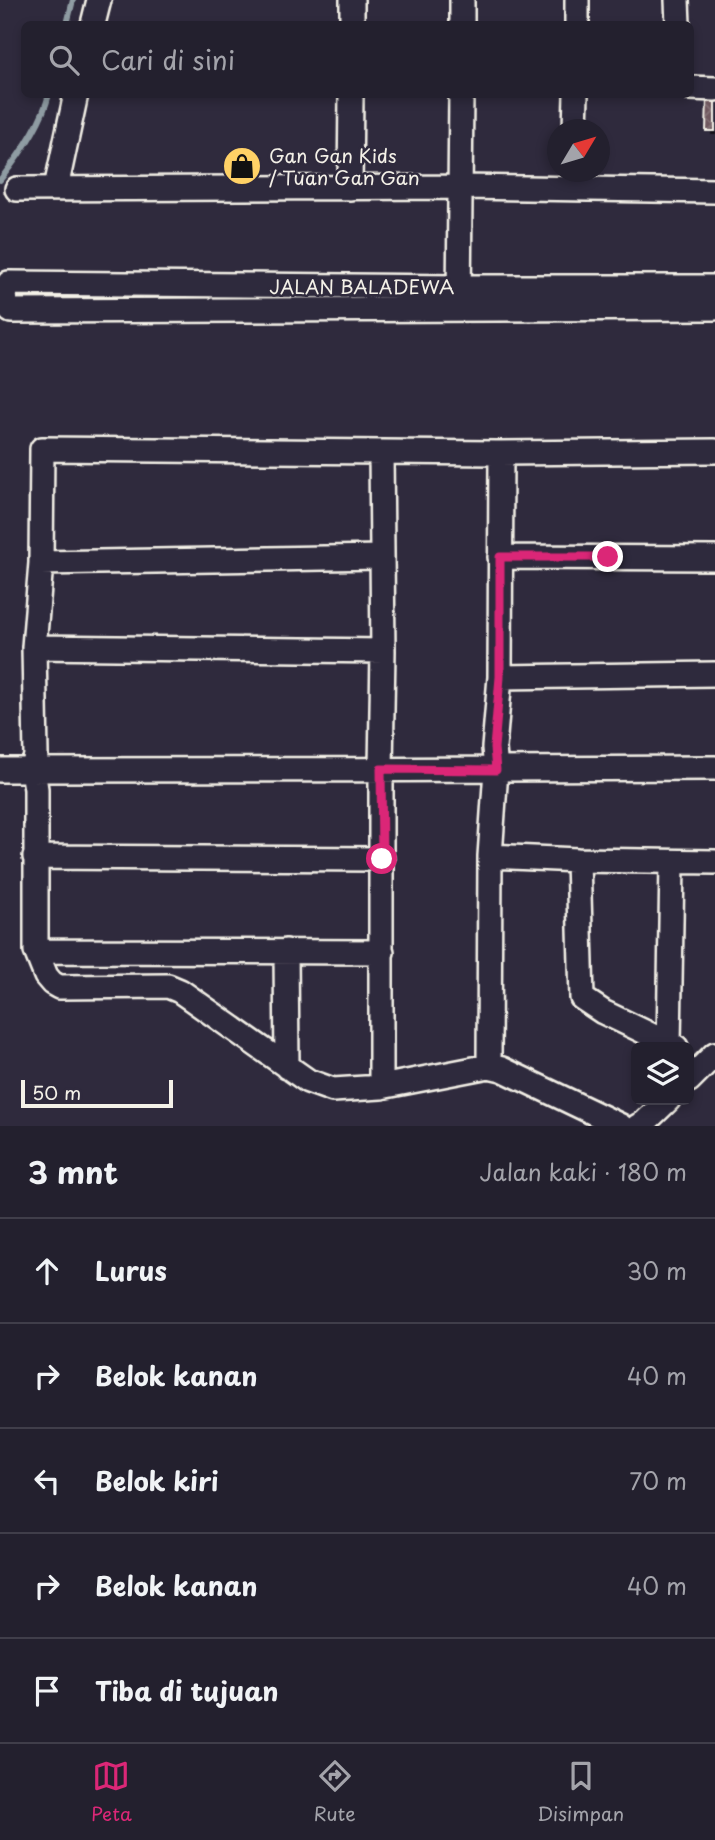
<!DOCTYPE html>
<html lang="id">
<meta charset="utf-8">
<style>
body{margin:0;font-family:"Playpen Sans",sans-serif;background:#2f2d3a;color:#f1f3f6}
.controls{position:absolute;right:21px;bottom:21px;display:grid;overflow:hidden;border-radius:10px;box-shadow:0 4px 10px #0003}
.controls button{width:63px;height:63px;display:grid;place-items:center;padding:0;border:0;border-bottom:2px solid #403e4a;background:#23202e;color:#f1f3f6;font:35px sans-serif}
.compass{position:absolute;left:547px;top:119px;width:63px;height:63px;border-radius:50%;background:#23202e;box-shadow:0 4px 10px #0003;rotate:52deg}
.scale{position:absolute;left:21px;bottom:18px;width:152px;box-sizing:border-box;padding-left:7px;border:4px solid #f4f1e8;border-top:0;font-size:19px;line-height:24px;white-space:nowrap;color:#f4f1e8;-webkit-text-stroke:5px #2f2a3d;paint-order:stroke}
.stop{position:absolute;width:21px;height:21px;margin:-16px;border:5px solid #db2777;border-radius:50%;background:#fff}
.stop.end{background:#db2777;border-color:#fff;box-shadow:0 2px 7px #0008}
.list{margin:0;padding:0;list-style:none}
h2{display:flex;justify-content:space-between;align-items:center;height:91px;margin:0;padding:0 28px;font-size:30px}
h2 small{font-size:23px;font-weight:400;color:#a3a3aa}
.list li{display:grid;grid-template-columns:46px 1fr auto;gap:21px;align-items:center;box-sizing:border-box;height:105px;padding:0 28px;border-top:2px solid #403e4a}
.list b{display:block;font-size:26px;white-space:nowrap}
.list em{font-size:23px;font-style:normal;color:#a3a3aa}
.icon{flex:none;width:38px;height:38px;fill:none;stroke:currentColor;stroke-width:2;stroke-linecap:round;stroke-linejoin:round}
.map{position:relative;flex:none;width:715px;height:1126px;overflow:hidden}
.search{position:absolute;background:#23202e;box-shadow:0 4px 10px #0003;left:21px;right:21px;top:21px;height:77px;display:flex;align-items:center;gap:18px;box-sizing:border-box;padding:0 24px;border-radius:10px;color:#a3a3aa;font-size:26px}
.sheet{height:616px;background:#23202e}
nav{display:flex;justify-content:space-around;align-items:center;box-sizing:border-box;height:98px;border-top:2px solid #403e4a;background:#23202e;font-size:19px;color:#a3a3aa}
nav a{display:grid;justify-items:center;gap:4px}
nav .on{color:#db2777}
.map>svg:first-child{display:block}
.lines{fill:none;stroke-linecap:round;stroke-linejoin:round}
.stream{stroke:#8f9ca3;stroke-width:6}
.building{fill:url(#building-cross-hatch);stroke:#f4f1e8;stroke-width:2;filter:url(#shadow)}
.minor-casing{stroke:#f4f1e8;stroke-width:28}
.minor{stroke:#2f2a3d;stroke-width:23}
.route{stroke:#db2777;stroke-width:9}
.labels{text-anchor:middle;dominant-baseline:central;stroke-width:5;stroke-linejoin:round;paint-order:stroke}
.poi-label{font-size:19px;fill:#f4f1e8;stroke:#2f2a3d;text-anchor:start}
.street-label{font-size:19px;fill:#f4f1e8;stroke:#2f2a3d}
</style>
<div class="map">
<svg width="715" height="1126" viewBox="0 0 715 1126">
<defs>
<pattern id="building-cross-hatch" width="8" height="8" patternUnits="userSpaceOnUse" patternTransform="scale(1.75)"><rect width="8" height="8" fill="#6f595e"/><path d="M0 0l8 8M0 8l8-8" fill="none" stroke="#847175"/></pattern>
<filter id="shadow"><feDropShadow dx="6" dy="6" stdDeviation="0" flood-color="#0009"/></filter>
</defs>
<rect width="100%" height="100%" fill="#2f2a3d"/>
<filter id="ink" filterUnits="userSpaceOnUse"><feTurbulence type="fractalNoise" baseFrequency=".0143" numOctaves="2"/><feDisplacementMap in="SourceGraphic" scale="14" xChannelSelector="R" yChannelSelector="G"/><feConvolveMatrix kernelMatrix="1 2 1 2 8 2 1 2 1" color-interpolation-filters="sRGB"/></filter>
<g filter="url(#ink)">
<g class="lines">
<path class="stream" d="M67,24L73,0
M0,180C19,156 42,124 49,94"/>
</g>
<path class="building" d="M707,97H715V131H706Z"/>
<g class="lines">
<defs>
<path id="minor" d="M677,0L678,24
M93,24L99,0
M352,24V0
M462,24V0
M577,24V0
M690,88L715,89
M575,130L576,94
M56,188L76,94
M350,188L351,94
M17,189L460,187L715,191
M715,287H459L9,283C2,292 3,304 11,311L715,308
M459,301L461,94
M381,452L383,651L381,769V1087
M500,557L715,558
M41,563L381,557
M34,647L383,651
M500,677L715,674
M0,770C238,770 477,770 715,768
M490,856L578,860L715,862
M35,857L382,859
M578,860L582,998L603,1012L676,1047
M36,951L382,952
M286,951L287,1067
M669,1044L672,863
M489,1066L490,856L496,770L494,748L500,677L501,453
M689,1080L715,1054
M621,1126L502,1069L489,1066L381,1087L333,1090L308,1081L180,991L168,986L59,987L52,983L46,976L36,951V789L33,770L36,755L34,647L41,563L42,449L501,453L715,451
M638,1126L644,1123L668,1100"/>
</defs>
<use href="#minor" class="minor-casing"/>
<use href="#minor" class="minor"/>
</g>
</g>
<g class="lines" filter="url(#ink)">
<path class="route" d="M382,859L381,769L496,770L494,748L500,677V557H608"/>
</g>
<defs>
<symbol id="shop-disc" viewBox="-11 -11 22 22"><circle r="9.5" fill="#ffd166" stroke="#2f2a3d"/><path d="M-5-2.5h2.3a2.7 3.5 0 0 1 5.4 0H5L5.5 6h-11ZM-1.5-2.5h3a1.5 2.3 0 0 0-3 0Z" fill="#111"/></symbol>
</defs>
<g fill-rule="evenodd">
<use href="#shop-disc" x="220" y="144" width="44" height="44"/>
</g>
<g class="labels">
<g class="poi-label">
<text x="269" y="155">Gan Gan Kids<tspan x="269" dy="22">/ Tuan Gan Gan</tspan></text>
</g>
<g class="street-label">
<text x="362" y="286">JALAN BALADEWA</text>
</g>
</g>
</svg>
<div class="controls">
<button><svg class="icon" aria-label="layers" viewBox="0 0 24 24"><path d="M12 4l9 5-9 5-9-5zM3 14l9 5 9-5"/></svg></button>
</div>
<svg class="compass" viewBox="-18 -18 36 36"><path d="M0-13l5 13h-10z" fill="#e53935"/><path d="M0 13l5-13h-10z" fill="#a3a3aa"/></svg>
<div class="scale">50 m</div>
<div class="stop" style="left:382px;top:859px"></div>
<div class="stop end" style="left:608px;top:557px"></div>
<div class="search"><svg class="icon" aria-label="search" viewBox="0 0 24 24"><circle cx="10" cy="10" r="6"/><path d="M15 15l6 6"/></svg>Cari di sini</div>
</div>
<section class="sheet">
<h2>3 mnt<small>Jalan kaki · 180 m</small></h2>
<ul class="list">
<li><svg class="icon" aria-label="ahead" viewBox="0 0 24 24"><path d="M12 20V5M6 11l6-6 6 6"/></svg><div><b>Lurus</b></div><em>30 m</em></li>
<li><svg class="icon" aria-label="right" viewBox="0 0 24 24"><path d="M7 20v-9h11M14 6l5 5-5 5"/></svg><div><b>Belok kanan</b></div><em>40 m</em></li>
<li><svg class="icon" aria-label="left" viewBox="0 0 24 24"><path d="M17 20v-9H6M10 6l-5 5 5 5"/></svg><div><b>Belok kiri</b></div><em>70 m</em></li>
<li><svg class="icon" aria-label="right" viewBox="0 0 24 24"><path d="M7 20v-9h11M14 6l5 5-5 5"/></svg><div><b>Belok kanan</b></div><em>40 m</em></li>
<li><svg class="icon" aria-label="arrive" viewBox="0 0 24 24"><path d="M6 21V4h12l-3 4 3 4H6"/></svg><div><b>Tiba di tujuan</b></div></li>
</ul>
</section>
<nav>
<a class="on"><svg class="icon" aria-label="map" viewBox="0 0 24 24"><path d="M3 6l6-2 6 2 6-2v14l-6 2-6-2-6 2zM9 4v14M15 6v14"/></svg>Peta</a>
<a><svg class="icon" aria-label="directions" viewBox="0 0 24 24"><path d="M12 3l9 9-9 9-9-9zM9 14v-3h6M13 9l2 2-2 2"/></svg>Rute</a>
<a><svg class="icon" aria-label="saved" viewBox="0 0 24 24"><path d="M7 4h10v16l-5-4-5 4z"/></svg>Disimpan</a>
</nav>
